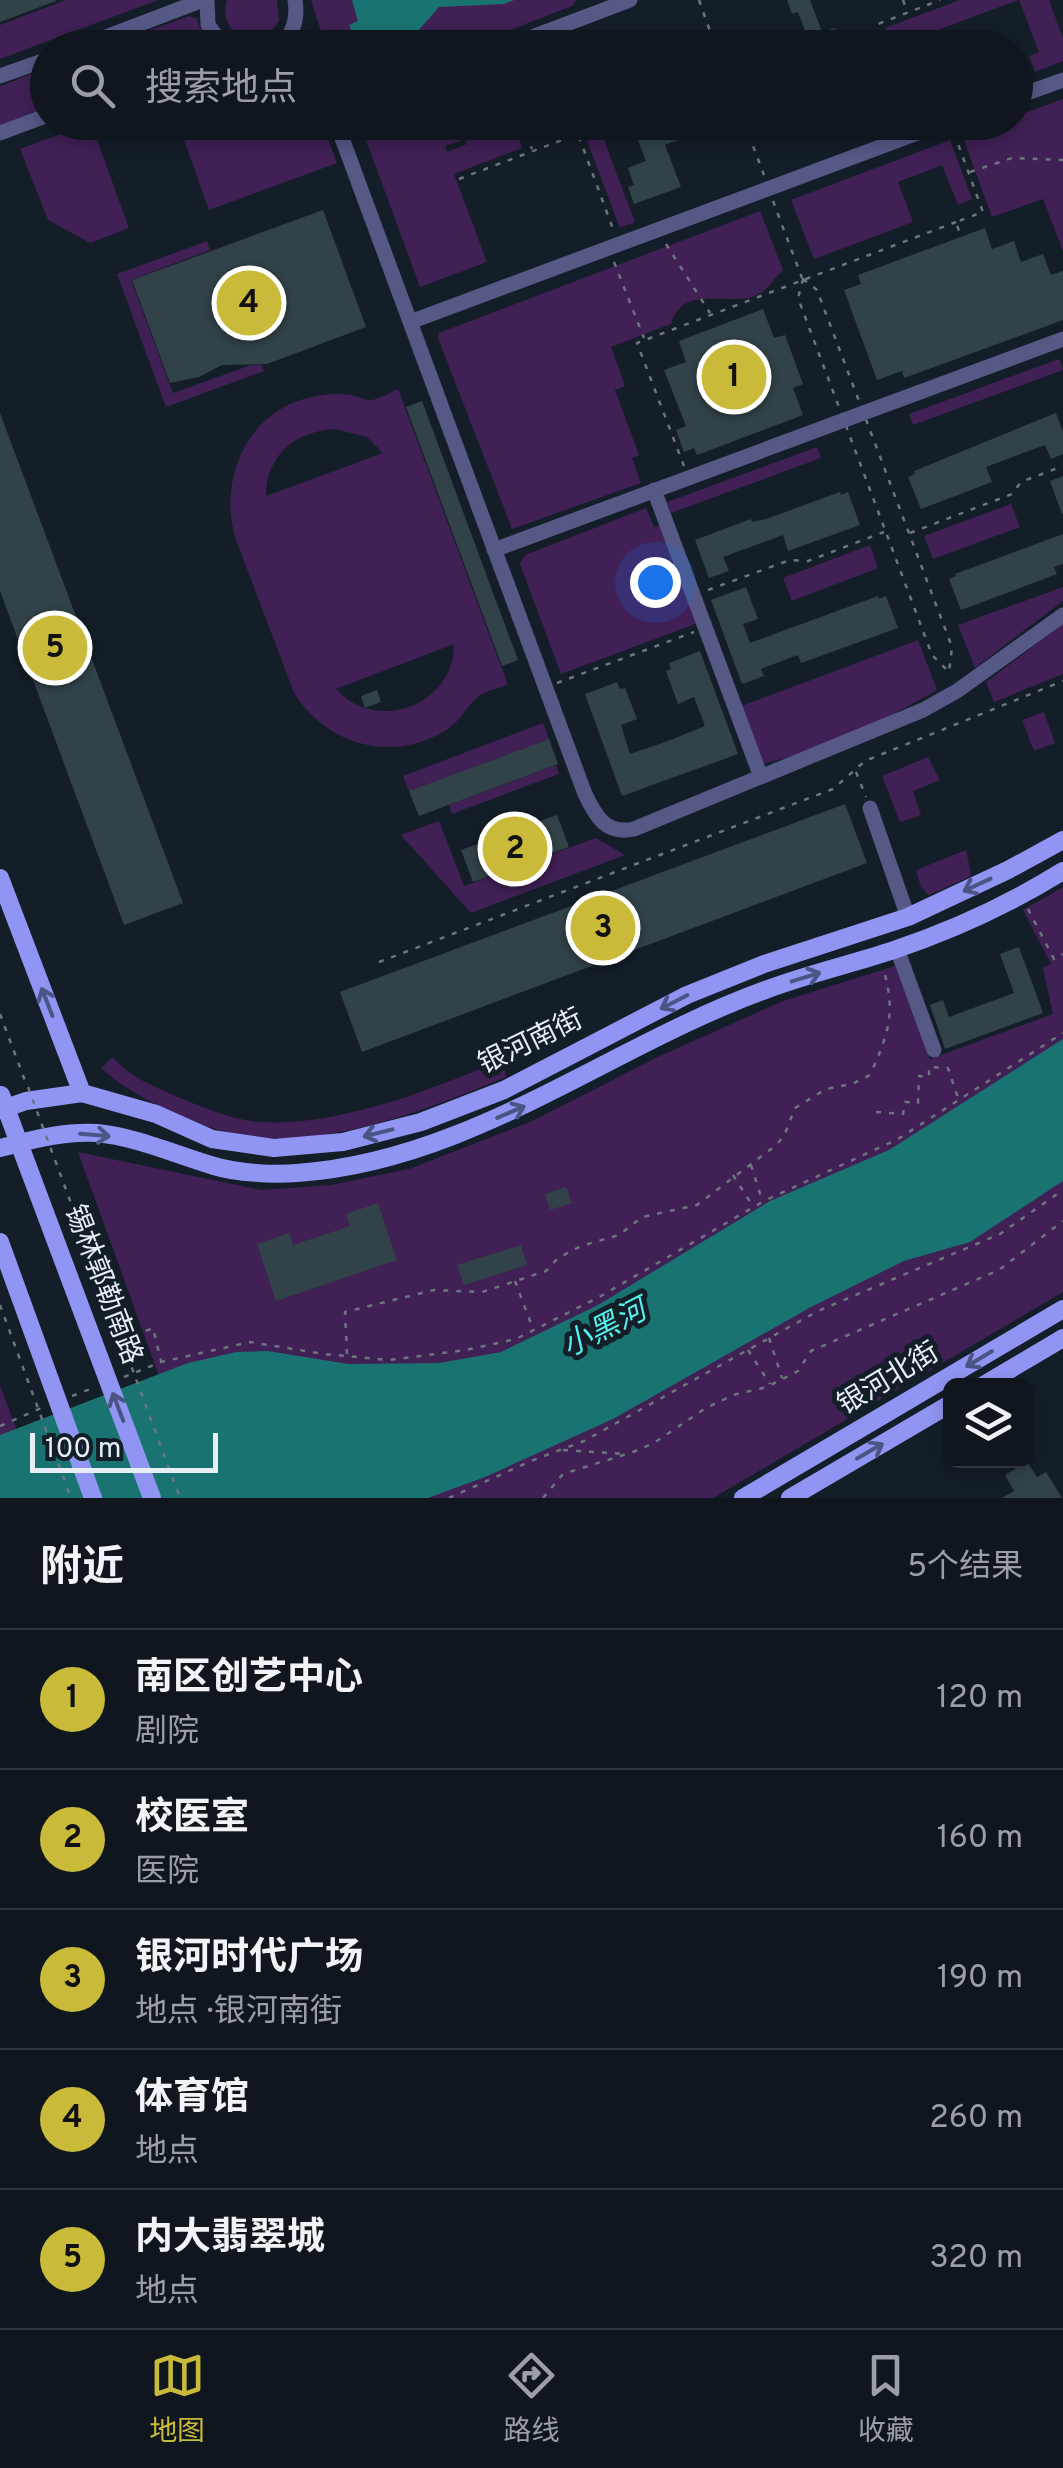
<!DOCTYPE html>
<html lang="zh">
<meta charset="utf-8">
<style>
body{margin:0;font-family:Overpass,"Noto Sans SC",sans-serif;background:#181f27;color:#f1f3f6}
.controls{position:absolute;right:30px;bottom:30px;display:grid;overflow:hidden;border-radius:15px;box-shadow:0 5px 15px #0003}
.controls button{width:90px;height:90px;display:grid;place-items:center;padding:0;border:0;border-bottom:2px solid #2f353c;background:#0f161e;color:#f1f3f6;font:50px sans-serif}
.scale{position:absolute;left:30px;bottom:25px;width:188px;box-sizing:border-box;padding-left:10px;border:5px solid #e7eef6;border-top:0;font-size:28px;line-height:35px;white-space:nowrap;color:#e7eef6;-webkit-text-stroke:8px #141e28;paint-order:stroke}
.you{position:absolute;left:655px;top:582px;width:35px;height:35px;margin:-25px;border:8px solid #fff;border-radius:50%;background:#1a73e8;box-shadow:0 0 0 15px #1a73e833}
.badge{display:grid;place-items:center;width:65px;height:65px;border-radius:50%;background:#caba3a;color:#111;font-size:32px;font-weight:700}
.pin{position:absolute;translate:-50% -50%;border:5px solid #fff;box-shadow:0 2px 10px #0006}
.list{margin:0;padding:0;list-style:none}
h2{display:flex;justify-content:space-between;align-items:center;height:130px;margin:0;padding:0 40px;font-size:42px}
h2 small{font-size:32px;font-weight:400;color:#9b9fa4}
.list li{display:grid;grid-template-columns:65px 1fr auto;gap:30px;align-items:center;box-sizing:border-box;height:140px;padding:0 40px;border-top:2px solid #2f353c}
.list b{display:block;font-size:38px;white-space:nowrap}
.list p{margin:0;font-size:32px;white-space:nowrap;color:#9b9fa4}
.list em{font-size:32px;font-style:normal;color:#9b9fa4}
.icon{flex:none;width:55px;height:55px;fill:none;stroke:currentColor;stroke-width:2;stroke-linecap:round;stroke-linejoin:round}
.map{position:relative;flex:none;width:1063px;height:1498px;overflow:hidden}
.search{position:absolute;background:#0f161e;box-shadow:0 5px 15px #0003;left:30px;right:30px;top:30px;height:110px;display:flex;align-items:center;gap:25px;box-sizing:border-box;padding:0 35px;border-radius:55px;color:#9b9fa4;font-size:38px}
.sheet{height:830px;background:#0f161e}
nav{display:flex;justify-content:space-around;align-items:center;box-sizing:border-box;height:140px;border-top:2px solid #2f353c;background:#0f161e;font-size:28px;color:#9b9fa4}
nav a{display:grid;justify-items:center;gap:5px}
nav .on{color:#caba3a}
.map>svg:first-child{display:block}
.green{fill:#402055;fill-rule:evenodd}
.water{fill:#197471}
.building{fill:#314349}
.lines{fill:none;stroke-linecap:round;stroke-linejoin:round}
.path{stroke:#6d757f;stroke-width:2.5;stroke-dasharray:5 8;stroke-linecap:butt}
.minor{stroke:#565986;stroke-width:15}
.major{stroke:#9095f3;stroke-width:18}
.path-bridge{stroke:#6d757f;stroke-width:2.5;stroke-dasharray:5 8;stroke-linecap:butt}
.major-bridge{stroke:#9095f3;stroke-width:18}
.oneway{stroke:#4c5483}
.labels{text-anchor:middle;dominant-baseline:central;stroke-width:10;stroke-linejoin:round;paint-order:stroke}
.street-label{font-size:28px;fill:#e7eef6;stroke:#141e28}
.water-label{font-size:30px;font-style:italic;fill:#52f1eb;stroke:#141e28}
</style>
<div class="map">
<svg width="1063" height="1498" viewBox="0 0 1063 1498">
<rect width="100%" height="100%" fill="#141e28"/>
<path class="green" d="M66,0H158L0,59V25Z
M227,0H277L279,20C262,53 216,37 227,0Z
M311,0H576L572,6L464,48L326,47Z
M960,0H1049L1063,38V61L1035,72L1029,56L1039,52L1019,0L905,42L906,47H893L885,28Z
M189,16L197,19L205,42L202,47H103Z
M47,68V107L0,125V86Z
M1063,99V251L1043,199L992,217L962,135L998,123L1016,122V116Z
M91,123L129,228L90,243L48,220L20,149Z
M178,123H322L337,163L209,210Z
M379,123H456L463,140L445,146L447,152L467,144L460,123H513L522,148L454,174L487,262L420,287L362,129Z
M602,135L635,222L620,228L587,141Z
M950,140L972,199L958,205L942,165L898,182L913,222L814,259L791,200Z
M760,211L783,270C775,277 768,289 759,294C731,309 683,281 671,324L611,347L625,386L615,390L639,455L632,458L641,483L512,529L438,338L439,333Z
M207,241L210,250L131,280L173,393L251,365H261L264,371L166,407L117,274Z
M1059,359L1063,370L913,425L909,414Z
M398,389L508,685C500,688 486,690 479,696C468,704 461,720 448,729C395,764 327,746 294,693L235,537C218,476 249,407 317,396C329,394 342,393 355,396C360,397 365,400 370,400C378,400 391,392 398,389ZM335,429L367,437L383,453L266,496C266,455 296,431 335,429ZM454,644C455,704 377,735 336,689Z
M817,447L821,458L671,513L667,502Z
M1011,504L1020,527L933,559L924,536Z
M646,508L654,527L661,525L698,623L561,674L520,564L525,555Z
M870,545L878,568L792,601L783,578Z
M1063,587V601L975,668L958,625Z
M1063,624V674L994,702L986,682Z
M918,640L937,690C883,721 822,751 762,764L741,706Z
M1044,712L1055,743L1034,751L1022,720Z
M543,723L549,739L409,791L403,776Z
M928,757L940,780L913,791L921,815L900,822L882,776Z
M556,765L559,774L452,814L449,805Z
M439,821L464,886L596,838L625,855L471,913L401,835Z
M966,850L971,874L969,877L929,895L921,887L916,870Z
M1063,887V1292L713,1498H203L78,1152L261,1190L331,1185L409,1169L530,1122L660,1056L783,1001L895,966L930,1059L1053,1014L1043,968L1051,964L1023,910Z
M113,1057C129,1077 155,1087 178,1097C202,1107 232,1120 259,1122C337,1127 432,1090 503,1059L506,1077C429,1109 330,1148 246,1136C220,1133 196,1122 173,1112C146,1100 123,1088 101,1068Z
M0,1386L43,1498H0Z"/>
<path class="water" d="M352,0H514L504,4L439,7L418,31L404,40L368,45L357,42L349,25L358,21Z
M1063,1039V1181L970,1242L904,1261L811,1307L613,1419L485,1477L428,1498H0V1435L188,1363L236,1352L268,1351L348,1364L439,1363L501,1352L598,1305L770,1201L889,1150Z"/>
<path class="building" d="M0,0H56V1L0,22Z
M787,0H810L822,32L835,28L842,48H785L808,38L798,12L792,14Z
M631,122H721V123L665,145L681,187L634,204L628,187L634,185L628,168L646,161Z
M323,210L366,327L267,364L222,365L199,377L170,383L132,280Z
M985,228L992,249L1014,241L1021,262L1043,254L1051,275L1063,271V320L904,378L902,371L877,380L844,290L861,284L858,275Z
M763,309L774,338L785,335L803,384L793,388L803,415L697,455L694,448L684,452L676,430L686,426L664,370L686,362L679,341Z
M422,401L518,660L502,666L406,407Z
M0,413L183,903L124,925L0,591Z
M1056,413L1063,432V454L1051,459L1045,445L986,467L992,482L921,509L908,477L915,474L914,471Z
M1063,476V514H1062L1050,481Z
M840,492L841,495L848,492L860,525L788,551L783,535L723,557L729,571L709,578L695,540L751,519L752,522L766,519Z
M1063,534V564L1054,567L1057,574L961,610L949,579L956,576L955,574Z
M746,587L758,619L743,624L750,643L878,596L879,599L886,596L898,628L801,663L798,655L761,669L764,676L742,684L711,600Z
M700,651L738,754L622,796L585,694L617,682L620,689L625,688L637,719L621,725L630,754L668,741L705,726L694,697L678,704L666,671L671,669L669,663Z
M377,690L381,702L365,708L361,696Z
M549,739L558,764L419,816L409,791Z
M845,804L867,863L362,1052L340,992Z
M557,815L569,847L473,882L461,850Z
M1019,947L1043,1013L945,1049L930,1005L943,1000L949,1017L1014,993L1000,954Z
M566,1187L572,1203L550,1210L545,1194Z
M378,1203L397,1260L276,1301L257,1244L289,1233L293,1245L350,1226L346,1214Z
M521,1245L527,1265L464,1285L457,1265Z
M1027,1462L1037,1477L1046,1472L1062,1498H1002L1014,1491L1005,1475Z"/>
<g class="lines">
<path class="path" d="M699,0L716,48
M903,0L907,11
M886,48L878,24L940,0
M522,122L532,149
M744,122L764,175
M954,133L983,212L956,222L961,237
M970,172L1012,158L1063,160
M459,179L578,134L613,229
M773,201L802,278
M666,244L710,313
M614,262L644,338
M803,279L817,290L952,647L949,672L932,655L798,298Z
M684,466L637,343L956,222
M910,533L1012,494L1021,482L1063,466
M708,590L790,560L808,561L884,532
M557,683L694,632
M856,772L866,797
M1028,909L1054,959L1063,954
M379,962L833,789L865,761L1063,681
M0,1014L27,1086
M876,1112L903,1114L905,1102L918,1103L919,1076L929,1077V1067L948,1068L958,1098
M751,1165L762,1200
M733,1175L752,1205
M515,1281L533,1329
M769,1338L782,1378
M122,1341L153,1328L161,1361
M748,1350L770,1384
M347,1354L345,1312L434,1290L482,1292L546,1271L558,1258L581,1246L619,1235L642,1217L697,1205L775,1146L784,1136L795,1108L826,1089L852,1084L870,1075C888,1035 896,1014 884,971
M124,1377L161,1362L250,1342L324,1354L389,1360L466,1350L516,1339L601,1296L764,1201L898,1139L1063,1033
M72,1396L93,1388
M0,1426L46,1406
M563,1450L625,1454
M449,1498L531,1461L584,1441L818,1311L1000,1234L1063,1190
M543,1498L563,1474L633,1452L654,1443L706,1408L733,1395L767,1387L798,1371L811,1351L999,1270L1063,1221"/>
<path class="minor" d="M207,0L208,25L225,48
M288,36L305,48
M77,48L203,0
M277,48C293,36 298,19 295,0
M503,48L630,0
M0,76L48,59
M1016,97L1063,80
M336,122L585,794C596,817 606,835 634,829L923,710L957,691L1063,615
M0,133L48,115
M410,322L947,122
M654,490L761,777
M494,550L1063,339
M870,808L908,917
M897,949L934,1050"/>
<path class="major" d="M0,878L82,1093
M0,1110L26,1101L82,1093L156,1114L212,1139L274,1148L343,1142L421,1122L504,1090L687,995L764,964L908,917L1008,870L1063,840
M0,1148C32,1140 63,1131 97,1133C137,1137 176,1155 214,1166C237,1173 273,1175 297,1173C471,1161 609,1046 768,989C808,974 851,964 891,951C951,931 1010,904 1063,871
M982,1386L1063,1338
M743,1498L1063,1309
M790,1498L950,1404"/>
<path class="path-bridge" d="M28,1087L180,1498
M0,1305L71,1498"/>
<path class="major-bridge" d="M1,1095L152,1498
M0,1242L93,1498"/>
</g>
<defs><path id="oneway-shaft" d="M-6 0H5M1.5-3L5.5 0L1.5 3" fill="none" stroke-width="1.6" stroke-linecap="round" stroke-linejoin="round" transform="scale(2.5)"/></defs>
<g class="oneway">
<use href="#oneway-shaft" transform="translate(977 885) rotate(155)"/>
<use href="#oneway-shaft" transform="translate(806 977) rotate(-17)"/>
<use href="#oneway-shaft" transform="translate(47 1002) rotate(-111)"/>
<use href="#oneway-shaft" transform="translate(674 1002) rotate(153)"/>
<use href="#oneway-shaft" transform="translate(511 1112) rotate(-23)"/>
<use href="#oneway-shaft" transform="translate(378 1133) rotate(166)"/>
<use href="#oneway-shaft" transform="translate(95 1135) rotate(5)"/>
<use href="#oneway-shaft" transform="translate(979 1359) rotate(149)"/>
<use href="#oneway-shaft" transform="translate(118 1407) rotate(-111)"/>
<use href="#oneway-shaft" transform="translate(870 1451) rotate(-30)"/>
</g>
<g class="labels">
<g class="street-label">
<text transform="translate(531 1043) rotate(-26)">银河南街</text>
<text transform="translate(102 1285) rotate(69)">锡林郭勒南路</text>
<text transform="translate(889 1380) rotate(-31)">银河北街</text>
</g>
<g class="water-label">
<text transform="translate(605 1330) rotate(-27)">小黑河</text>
</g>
</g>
</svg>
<div class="controls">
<button><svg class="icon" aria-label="layers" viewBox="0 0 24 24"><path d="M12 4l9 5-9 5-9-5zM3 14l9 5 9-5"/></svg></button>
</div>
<div class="scale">100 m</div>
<div class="you"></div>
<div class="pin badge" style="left:734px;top:377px">1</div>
<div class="pin badge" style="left:515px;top:849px">2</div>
<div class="pin badge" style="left:603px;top:928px">3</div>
<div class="pin badge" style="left:249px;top:303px">4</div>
<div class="pin badge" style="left:55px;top:648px">5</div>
<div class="search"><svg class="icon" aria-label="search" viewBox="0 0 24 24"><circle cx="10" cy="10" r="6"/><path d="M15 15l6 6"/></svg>搜索地点</div>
</div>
<section class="sheet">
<h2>附近<small>5个结果</small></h2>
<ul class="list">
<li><span class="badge">1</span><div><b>南区创艺中心</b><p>剧院</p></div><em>120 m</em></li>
<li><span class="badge">2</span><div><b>校医室</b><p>医院</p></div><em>160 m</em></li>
<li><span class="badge">3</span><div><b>银河时代广场</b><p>地点 · 银河南街</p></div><em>190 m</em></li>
<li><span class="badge">4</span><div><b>体育馆</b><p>地点</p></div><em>260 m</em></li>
<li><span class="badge">5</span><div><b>内大翡翠城</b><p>地点</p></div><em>320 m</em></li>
</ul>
</section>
<nav>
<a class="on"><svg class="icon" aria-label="map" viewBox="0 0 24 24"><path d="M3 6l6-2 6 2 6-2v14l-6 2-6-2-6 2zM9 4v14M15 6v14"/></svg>地图</a>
<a><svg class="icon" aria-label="directions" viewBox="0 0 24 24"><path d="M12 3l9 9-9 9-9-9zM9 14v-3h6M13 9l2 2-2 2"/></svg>路线</a>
<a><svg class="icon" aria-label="saved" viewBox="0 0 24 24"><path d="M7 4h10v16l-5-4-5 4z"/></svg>收藏</a>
</nav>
